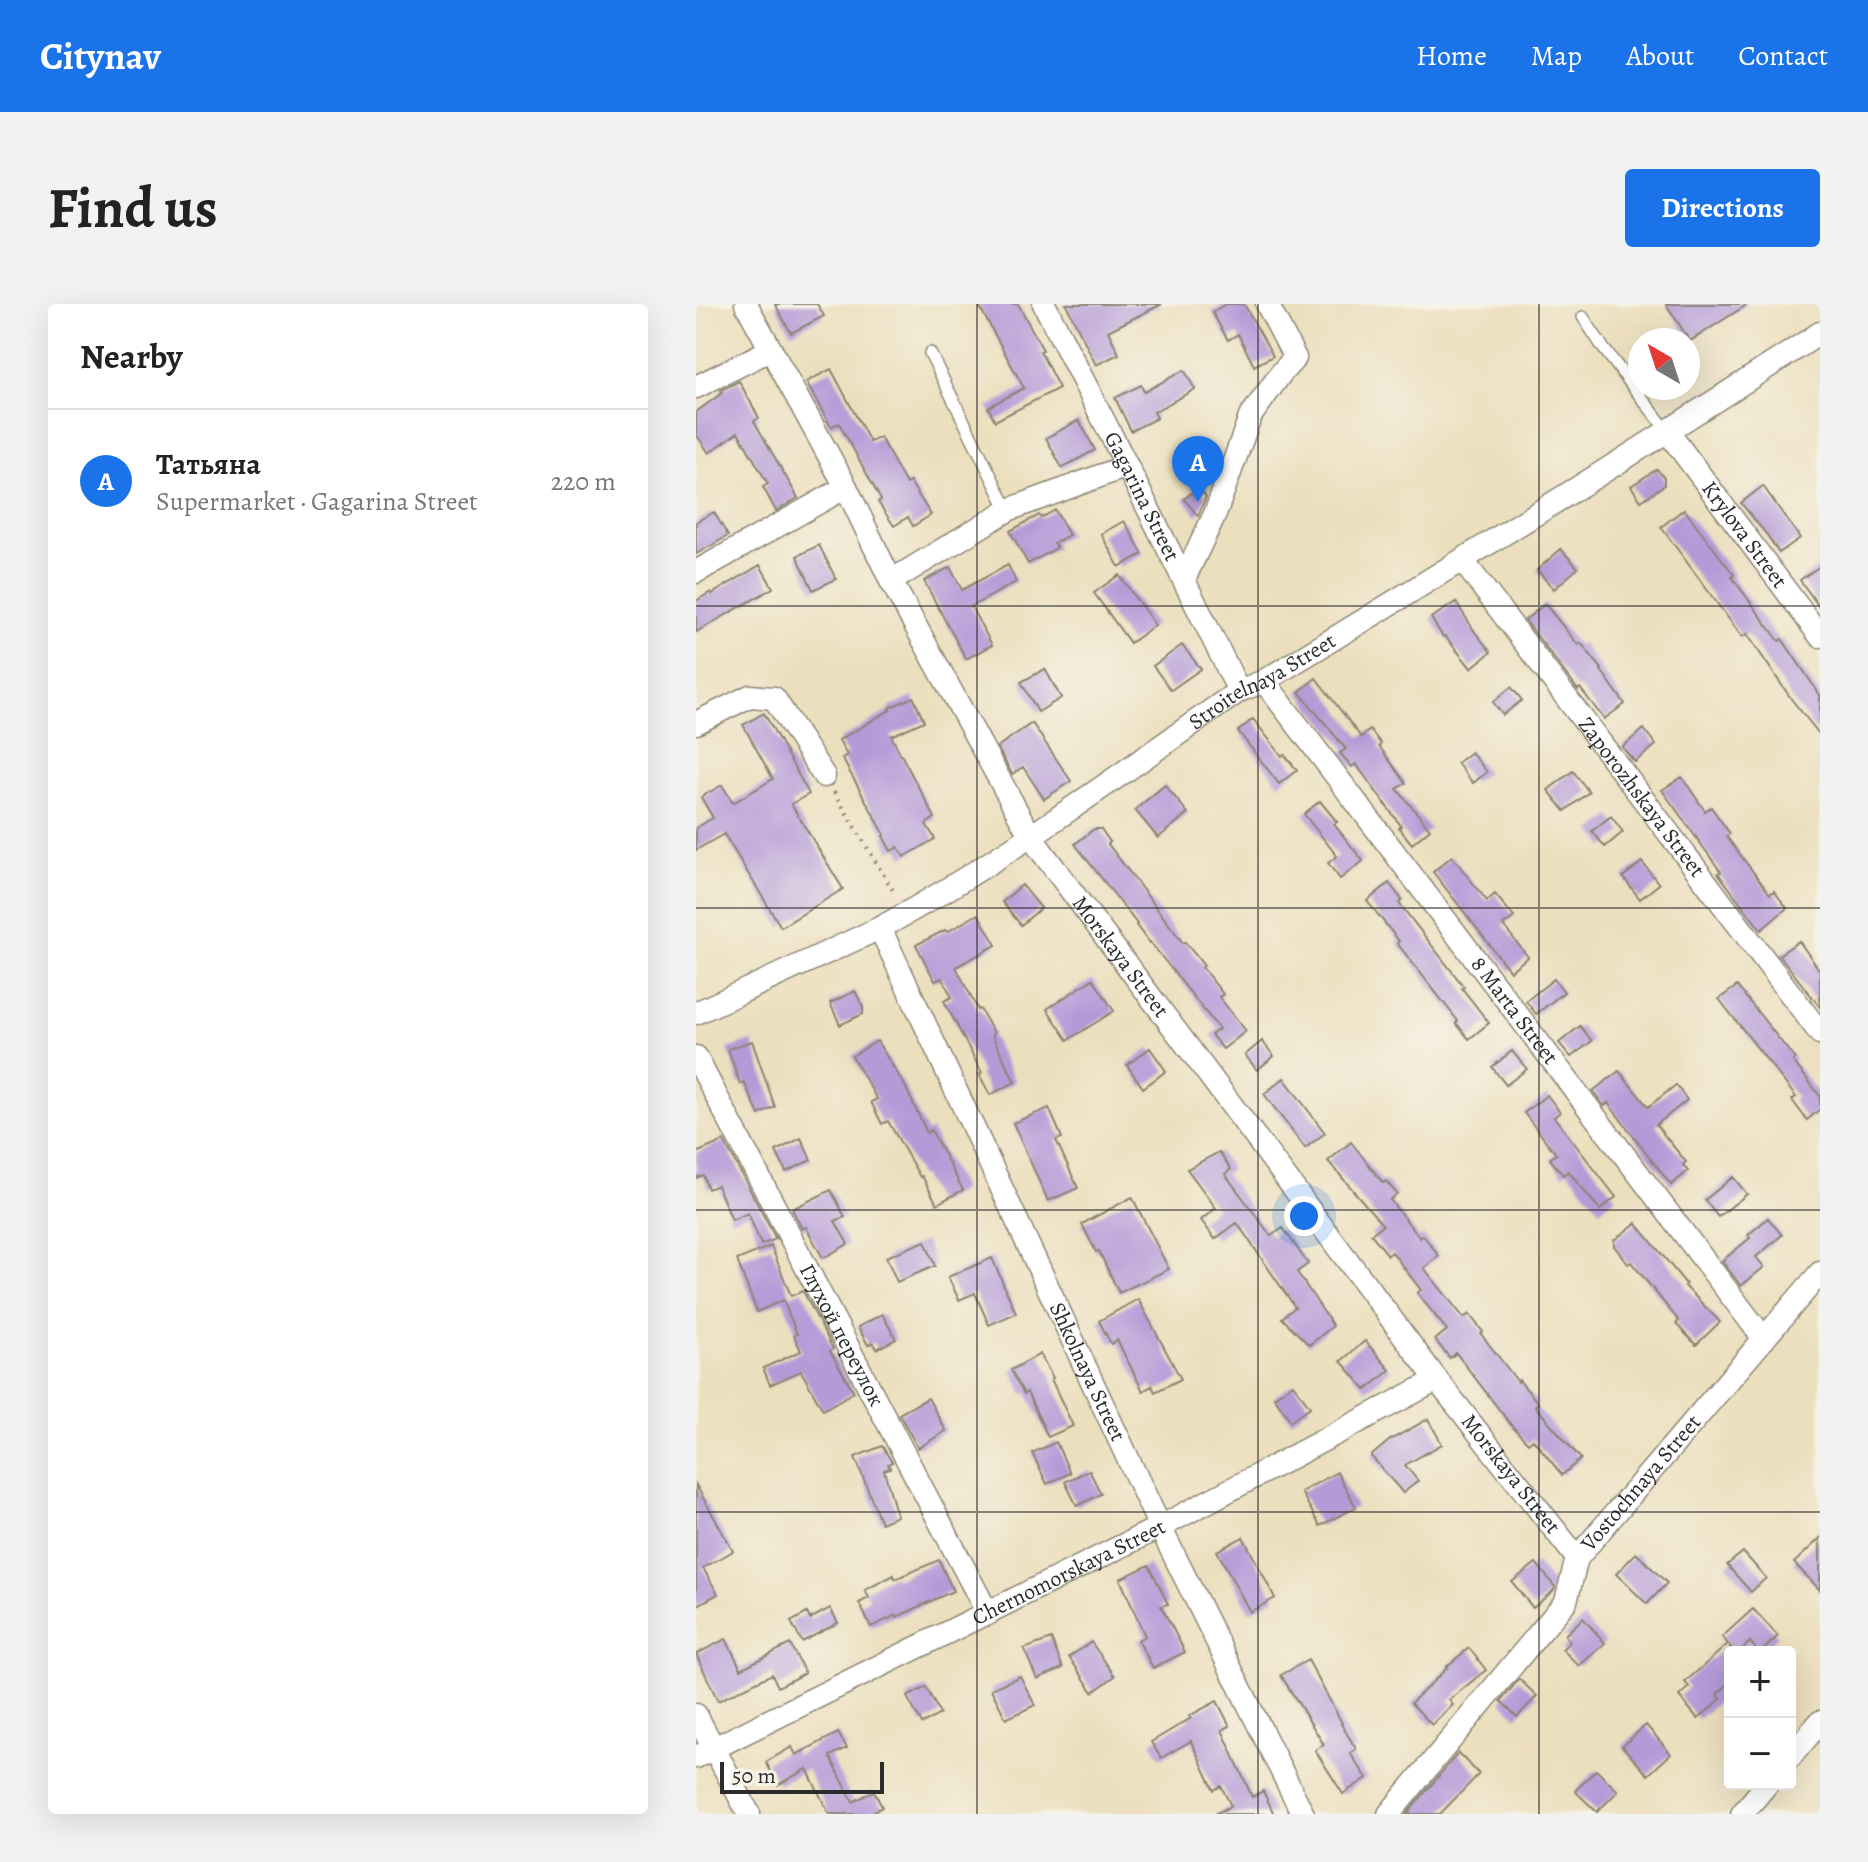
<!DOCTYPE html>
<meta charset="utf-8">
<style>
body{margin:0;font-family:Alegreya,serif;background:#f2f2f2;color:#222}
.controls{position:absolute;right:24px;bottom:24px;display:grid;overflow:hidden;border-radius:8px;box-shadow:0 8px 32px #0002}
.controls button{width:72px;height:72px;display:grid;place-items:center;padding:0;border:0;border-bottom:2px solid #e0e0e0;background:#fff;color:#222;font:40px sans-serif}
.compass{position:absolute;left:932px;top:24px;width:72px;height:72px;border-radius:50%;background:#fff;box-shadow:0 8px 32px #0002;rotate:321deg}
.scale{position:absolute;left:24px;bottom:20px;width:164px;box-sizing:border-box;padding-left:8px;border:4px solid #2b2b2b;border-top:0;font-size:22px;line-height:28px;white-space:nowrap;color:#2b2b2b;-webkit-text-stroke:6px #f7f3e8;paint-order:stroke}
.you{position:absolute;left:608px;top:912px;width:28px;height:28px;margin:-20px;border:6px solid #fff;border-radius:50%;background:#1a73e8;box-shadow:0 0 0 12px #1a73e833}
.badge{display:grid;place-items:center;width:52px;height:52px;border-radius:50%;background:#1a73e8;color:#fff;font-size:26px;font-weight:700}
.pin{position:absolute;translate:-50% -66px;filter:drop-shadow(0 2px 4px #0008)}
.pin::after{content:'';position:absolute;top:42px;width:28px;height:24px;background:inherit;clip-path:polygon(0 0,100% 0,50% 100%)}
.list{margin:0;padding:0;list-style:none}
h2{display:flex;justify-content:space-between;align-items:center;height:104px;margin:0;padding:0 32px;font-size:34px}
h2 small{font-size:26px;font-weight:400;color:#767676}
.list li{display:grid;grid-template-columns:52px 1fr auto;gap:24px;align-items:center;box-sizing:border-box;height:144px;padding:0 32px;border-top:2px solid #e0e0e0}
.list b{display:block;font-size:30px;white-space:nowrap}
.list p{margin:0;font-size:26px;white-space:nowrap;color:#767676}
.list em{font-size:26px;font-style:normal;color:#767676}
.map{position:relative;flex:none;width:1124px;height:1510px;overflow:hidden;border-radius:8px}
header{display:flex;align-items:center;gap:48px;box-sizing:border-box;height:112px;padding:0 40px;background:#1a73e8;color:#fff}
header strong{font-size:38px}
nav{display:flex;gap:44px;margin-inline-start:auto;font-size:28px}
.intro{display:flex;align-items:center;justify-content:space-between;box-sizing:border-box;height:192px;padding:0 48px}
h1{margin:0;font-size:56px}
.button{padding:20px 36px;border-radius:8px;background:#1a73e8;color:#fff;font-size:28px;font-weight:700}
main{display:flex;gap:48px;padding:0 48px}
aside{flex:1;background:#fff;border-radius:8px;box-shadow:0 8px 32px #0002}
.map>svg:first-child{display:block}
.building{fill:#b59ad8}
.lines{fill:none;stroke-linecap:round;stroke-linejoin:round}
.service-casing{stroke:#8c8574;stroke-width:14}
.minor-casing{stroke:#8c8574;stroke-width:25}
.path{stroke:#8c8574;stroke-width:4;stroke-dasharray:2 6;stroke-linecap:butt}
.service{stroke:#fff;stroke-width:11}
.minor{stroke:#fff;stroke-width:22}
.grid{fill:none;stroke:#2b2b2b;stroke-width:2;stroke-opacity:0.55}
.labels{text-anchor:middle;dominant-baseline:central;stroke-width:8;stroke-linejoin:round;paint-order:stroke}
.street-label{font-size:22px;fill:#2b2b2b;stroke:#f7f3e8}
</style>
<header>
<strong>Citynav</strong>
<nav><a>Home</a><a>Map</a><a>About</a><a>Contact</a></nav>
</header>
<div class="intro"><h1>Find us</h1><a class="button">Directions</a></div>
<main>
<aside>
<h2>Nearby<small></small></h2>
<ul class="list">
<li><span class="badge">A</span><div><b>Татьяна</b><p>Supermarket · Gagarina Street</p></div><em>220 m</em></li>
</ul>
</aside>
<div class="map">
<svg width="1124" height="1510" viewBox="0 0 1124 1510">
<rect width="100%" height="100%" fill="#f7f3e8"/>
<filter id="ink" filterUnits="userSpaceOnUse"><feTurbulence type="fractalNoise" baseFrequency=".0125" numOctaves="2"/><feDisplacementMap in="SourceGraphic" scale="16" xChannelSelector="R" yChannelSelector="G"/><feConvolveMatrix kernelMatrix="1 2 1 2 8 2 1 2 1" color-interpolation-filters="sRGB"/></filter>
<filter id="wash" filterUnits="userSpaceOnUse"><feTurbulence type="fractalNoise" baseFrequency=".006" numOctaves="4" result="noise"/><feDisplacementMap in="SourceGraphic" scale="32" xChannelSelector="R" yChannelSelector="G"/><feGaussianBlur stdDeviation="1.8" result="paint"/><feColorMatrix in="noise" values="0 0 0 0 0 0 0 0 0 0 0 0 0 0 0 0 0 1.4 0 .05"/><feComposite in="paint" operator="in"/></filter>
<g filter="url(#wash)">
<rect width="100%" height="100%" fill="#ecdfbd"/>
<g id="blocks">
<path class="building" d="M79,0H121L128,12L95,29Z
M282,0H322L347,46L344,47L363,84L299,117L292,103L328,84Z
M370,0H466L412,27L423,50L400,61Z
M530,0H548L577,52L558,62L542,30L532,36L516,8Z
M970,0H1052L994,37Z
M135,65L174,138L184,133L210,180L214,178L235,211L217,222L212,213L198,222L182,198L185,196L143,119L135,123L110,78Z
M488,66L499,85L458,108L461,114L435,127L419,94L445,81L448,88Z
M43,77L63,114L58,117L102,194L80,207L67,183L72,180L42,128L13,149L0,130V108L26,89L25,86Z
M383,116L399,146L366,164L350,134Z
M961,165L968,174V181L945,197L935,182Z
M1067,182L1104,234L1083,249L1071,231L1045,199Z
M503,183L510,193L502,212L488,195Z
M988,205L1038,271L1036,273L1083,337L1086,335L1124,391V431L1096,396L1051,330L1046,333L965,223Z
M359,206L373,231L358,239L361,244L332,260L314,227L343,211L345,214Z
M18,208L32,232L0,250V218Z
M428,217L447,250L423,263L405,230Z
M123,241L140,275L117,286L101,252Z
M865,245L882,264L858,285L841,266Z
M64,261L77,284L0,328V297L15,288L16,290Z
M312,261L320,278L275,303L296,341L270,355L228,277L254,263L266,286Z
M1124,262V304L1104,276Z
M423,271L459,321L434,339L398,289Z
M760,298L779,328L795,348L775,364L749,332L747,333L735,314Z
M849,300L882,341L885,339L906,365L905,366L929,400L908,415L884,384L882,386L829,316Z
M486,341L505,365L475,386L457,362Z
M349,365L365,394L342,408L325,378Z
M620,374L665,433L674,426L685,440L683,442L710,479L701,485L734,525L716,540L703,524L705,522L660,460L656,463L644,449L650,445L603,388Z
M815,383L826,396L807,411L797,398Z
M217,393L228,417L195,432L239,514L230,520L239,535L208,553L202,543L195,547L187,532L189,531L146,454L151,451L143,436L194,406L193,404Z
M68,409L113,490L95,500L147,585L85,623L28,530L0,546V524L17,514L5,493L26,481L37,499L77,475L47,421Z
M557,415L586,452L588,450L601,466L583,480L542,427Z
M336,419L375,477L348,495L327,463L316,470L301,443Z
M948,425L960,441L939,458L926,443Z
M775,448L791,468L777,479L761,459Z
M877,467L893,488L869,507L852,486Z
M986,473L1009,507L1015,503L1034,530L1030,532L1074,590L1078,587L1091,604L1065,626L1022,569L1025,568L966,486Z
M469,481L492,509L462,534L439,506Z
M624,497L641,518L638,520L667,557L644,575L632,559L641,552L608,510Z
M915,512L927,528L909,543L896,527Z
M398,525H405L414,538L412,540L487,639L489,638L508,662L506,663L527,690L523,693L550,727L527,745L515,731L523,725L454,638L453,639L440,621L441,620L379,540Z
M756,552L791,597L799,590L818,613L807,621L832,653L814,667L737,568Z
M946,558L963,580L944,595L927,573Z
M693,579L706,596L703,599L768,683L766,684L793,719L773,735L760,719L762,717L701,639L703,637L671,597Z
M326,581L345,604L325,621L306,598Z
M282,610L300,641L260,663L282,706L284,705L298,729L296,731L319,778L294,791L283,770L286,769L248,697L256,693L246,674L239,677L220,641L249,626L251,628Z
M1103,637L1124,667V703L1083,651Z
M397,675L418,707L372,736L351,705Z
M858,675L868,688L840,710L830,697Z
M1041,682L1099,755L1097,757L1124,792V805L1111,816L1096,796L1100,793L1023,695Z
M159,687L167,703V710L144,721L134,699Z
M884,722L896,737L875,753L863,739Z
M56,737L79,803L63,811L48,778L44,780L32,745Z
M181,737L209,782L231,829L235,826L267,886L241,900L226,872L224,873L192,817L186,820L175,798L181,795L156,752Z
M566,737L578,752L561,766L549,751Z
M454,744L470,767L447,784L431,761Z
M816,747L831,765L810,781L796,763Z
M923,767L952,803L980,781L991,796L960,821L990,858L987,861L992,867L975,881L912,799L908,802L897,787Z
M588,774L629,829L609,844L568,790Z
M851,791L864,808L858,813L920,893L904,906L872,867L867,871L854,855L860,850L828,809Z
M353,804L366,834L360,836L382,884L352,897L317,819Z
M105,834L115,856L90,868L80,847Z
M28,837L80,935L65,941L52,909L36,916L21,881L12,885L7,871L0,874V849Z
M655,838L687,879L690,877L701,890L694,896L724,934L727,931L743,952L728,964L768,1014L773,1010L787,1028L785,1030L822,1078L823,1076L842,1099L839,1102L885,1155L866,1171L837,1135L832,1139L815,1121L760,1049L754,1054L739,1036L751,1026L721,989L725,986L696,948L692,951L675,930L687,921L632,857Z
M523,848L535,865L529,870L575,932L587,924L612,960L601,968L637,1022L613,1041L586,1014L599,1003L541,919L519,935L505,916L520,904L491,865Z
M1037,873L1051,890L1022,913L1009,896Z
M135,886L149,913L139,917L152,940L127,954L110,923L106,925L96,905Z
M436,893L473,965L423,989L403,947L400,948L386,920Z
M1072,914L1086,931L1060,953L1068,963L1045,982L1026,957L1054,934L1052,931Z
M940,919L990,980L989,982L1024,1018L1000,1041L980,1020L983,1017L935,958L932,960L918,942V936Z
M229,937L239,962L201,978L190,953Z
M75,942L95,992L107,987L137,1045L134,1047L158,1088L127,1106L105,1067L74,1081L67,1064L105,1047L98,1031L101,1030L87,996L61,1008L41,956Z
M296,954L320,1009L293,1021L279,989L263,996L252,973Z
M442,995L485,1075L459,1088L456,1082L447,1087L421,1036L415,1040L403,1017Z
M186,1010L200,1035L181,1045L177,1038L172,1041L162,1023Z
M669,1037L694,1066L670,1086L645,1057Z
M344,1050L357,1074L355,1075L377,1122L352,1133L331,1088L328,1090L315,1066Z
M597,1080L614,1103L595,1117L578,1093Z
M232,1094L250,1127L222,1144L203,1110Z
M732,1115L746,1140L709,1161L722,1177L707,1189L675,1152L694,1136Z
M360,1138L374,1169L351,1180L336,1149Z
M186,1142L196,1158L192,1160L194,1164L188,1166L201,1212L185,1219L159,1153Z
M393,1166L405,1190L381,1202L369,1178Z
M641,1168L660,1203L624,1222L605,1188Z
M0,1181L37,1247L7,1264L22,1290L0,1302Z
M547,1233L579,1294L554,1308L521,1247Z
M1124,1234V1286L1098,1259Z
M1047,1248L1070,1274L1055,1288L1031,1261Z
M940,1249L971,1279L951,1300L920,1270Z
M243,1256L257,1287L201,1313L200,1311L175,1323L163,1299L173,1294L169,1286L198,1271L199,1275Z
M840,1259L859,1283L858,1286L837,1304L816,1278Z
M453,1261L472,1300L465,1302L489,1348L457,1364L442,1336L449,1332L424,1275Z
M134,1304L142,1319L106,1338L95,1318L111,1309L114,1315Z
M1057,1305L1082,1332L1065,1348H1062L1054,1338L1043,1348H1039L1034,1342V1379L1021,1390L1025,1395L1002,1415L983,1392L993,1383L989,1378L1032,1340L1026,1333Z
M887,1314L909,1339L883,1362L866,1345L874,1338L869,1331Z
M30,1335L45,1365L94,1340L109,1369L82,1383L76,1370L22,1397L0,1350Z
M355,1335L367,1364L341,1375L328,1345Z
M395,1338L419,1372L397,1388L373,1353Z
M773,1344L790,1366L753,1396L757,1401L736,1421L715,1399L751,1364L750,1363Z
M612,1356L646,1419L645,1420L660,1445L654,1449L671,1474L647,1490L619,1446L628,1441L585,1371Z
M324,1372L339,1401L310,1415L295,1385Z
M823,1375L841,1392L821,1413L805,1397Z
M230,1383L244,1410L226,1420L211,1393Z
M521,1397L534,1422L526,1426L556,1493L567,1487L578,1510H519L535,1502L525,1482L518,1486L495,1437L465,1454L455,1438L495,1414L493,1412Z
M950,1421L975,1450L952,1471L926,1442Z
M142,1429L151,1444L134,1452L157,1498L178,1487L186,1503L173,1510H133L111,1465L82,1481L70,1458L96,1443L100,1451Z
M762,1449L783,1470L744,1510H711Z
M900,1466L922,1487L901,1508L879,1487Z"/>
</g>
</g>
<g filter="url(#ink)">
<use href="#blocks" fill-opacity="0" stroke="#8c8574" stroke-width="2"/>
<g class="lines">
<defs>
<path id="service" d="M887,13L908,45L972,128
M234,49L312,206"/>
<g id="minor">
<path id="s1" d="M50,0L150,183L195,277L335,533L741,1076L881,1254"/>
<path id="s2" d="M348,0L431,162L543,387"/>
<path d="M0,83L74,46"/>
<path id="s3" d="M972,128L1124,332"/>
<path id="s4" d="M767,257L1124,729"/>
<path d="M0,268L150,183"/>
<path d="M488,275L519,210L554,113L586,68L599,54L571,0"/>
<path d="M195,277L312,206L431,162"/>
<path id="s5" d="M568,377L1068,1035"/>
<path d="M0,419L54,392L78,394L128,472"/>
<path id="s6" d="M184,624L464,1223L607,1510"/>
<path id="s7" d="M0,709L184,624C310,555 426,469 543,387L568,377C755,264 941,148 1124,29"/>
<path id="s8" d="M0,753L292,1310"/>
<path d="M0,1411L53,1510"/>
<path id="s9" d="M0,1453L464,1223L741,1076"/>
<path d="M1094,1453L1124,1418"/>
<path id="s10" d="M693,1510L870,1297L881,1254L1124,969"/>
<path d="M1046,1510L1071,1480"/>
</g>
</defs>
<use href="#service" class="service-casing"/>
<use href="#minor" class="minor-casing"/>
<path class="path" d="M138,488L199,590"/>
<use href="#service" class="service"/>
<use href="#minor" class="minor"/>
</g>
</g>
<path class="grid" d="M281,0V1510M562,0V1510M843,0V1510M0,302H1124M0,604H1124M0,906H1124M0,1208H1124"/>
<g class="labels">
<g class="street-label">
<text stroke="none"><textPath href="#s2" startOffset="216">Gagarina Street</textPath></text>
<text stroke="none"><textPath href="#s3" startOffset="128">Krylova Street</textPath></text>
<text stroke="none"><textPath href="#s7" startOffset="658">Stroitelnaya Street</textPath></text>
<text stroke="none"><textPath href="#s4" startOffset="296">Zaporozhskaya Street</textPath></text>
<text stroke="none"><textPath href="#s1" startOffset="754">Morskaya Street</textPath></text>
<text stroke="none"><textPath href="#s5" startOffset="414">8 Marta Street</textPath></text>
<text stroke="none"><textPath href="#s8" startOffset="314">Глухой переулок</textPath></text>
<text stroke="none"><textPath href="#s6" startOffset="490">Shkolnaya Street</textPath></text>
<text stroke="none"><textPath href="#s1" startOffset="1402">Morskaya Street</textPath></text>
<text stroke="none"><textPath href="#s10" startOffset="420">Vostochnaya Street</textPath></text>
<text stroke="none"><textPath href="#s9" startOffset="416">Chernomorskaya Street</textPath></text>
</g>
</g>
</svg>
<div class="controls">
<button>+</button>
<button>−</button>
</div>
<svg class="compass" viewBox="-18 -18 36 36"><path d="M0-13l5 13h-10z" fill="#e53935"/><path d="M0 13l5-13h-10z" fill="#767676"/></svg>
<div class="scale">50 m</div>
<div class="you"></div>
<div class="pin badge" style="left:502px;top:198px">A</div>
</div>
</main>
